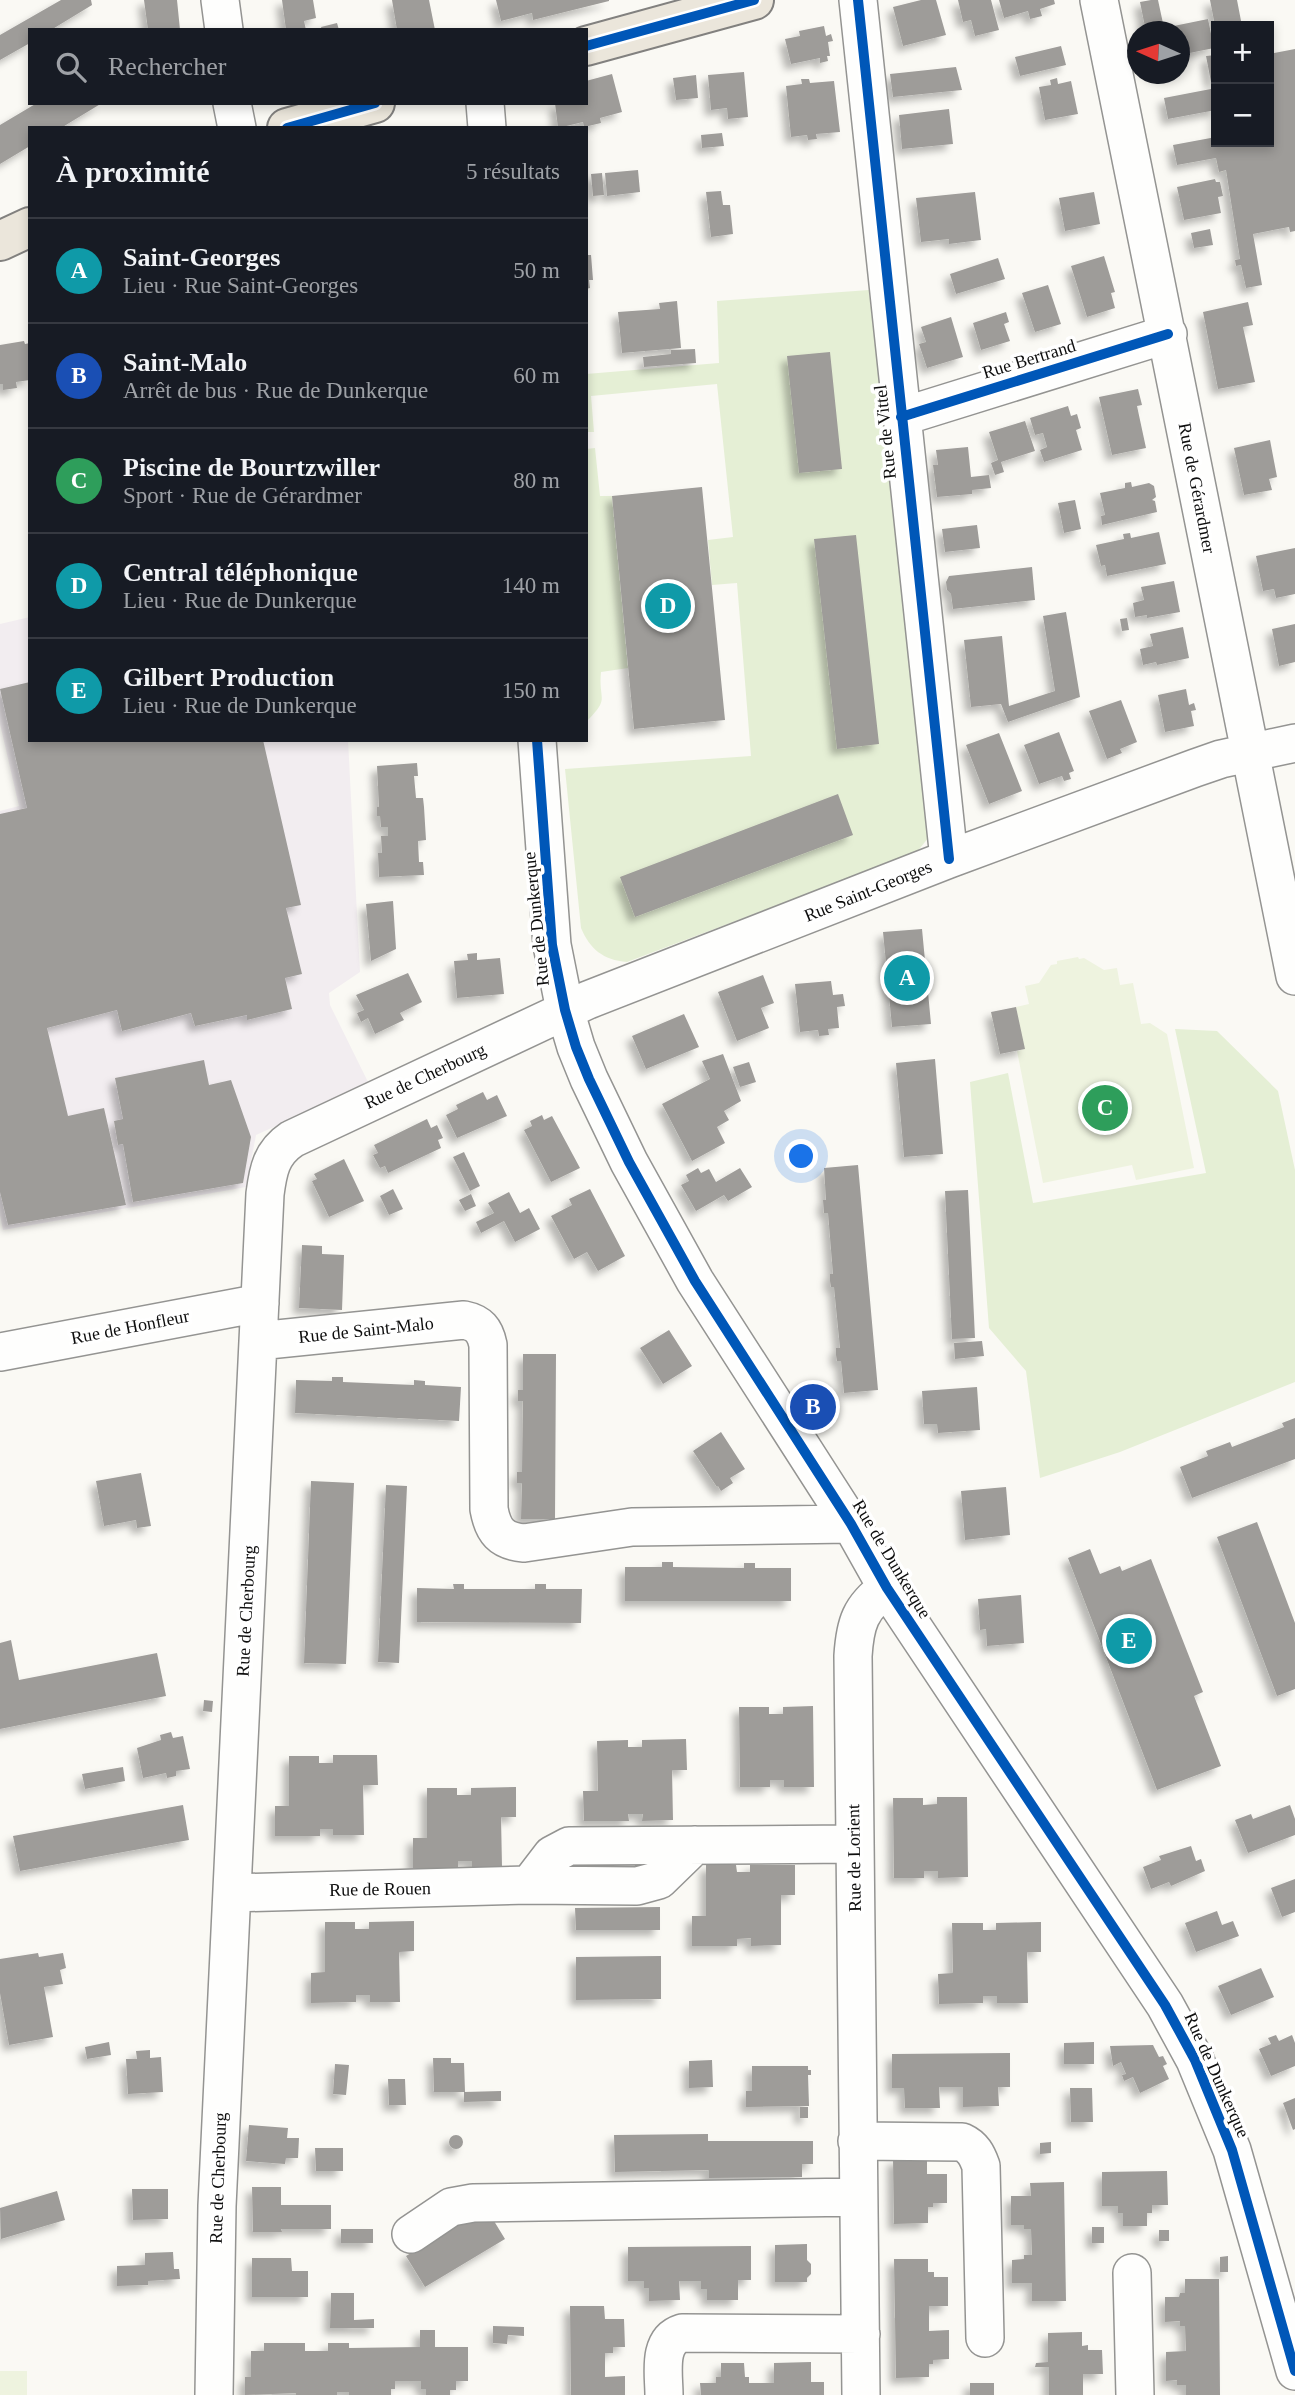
<!DOCTYPE html>
<html lang="fr">
<meta charset="utf-8">
<style>
body{margin:0;font-family:"Times New Roman",serif;background:#242831;color:#f1f3f6}
.controls{position:absolute;right:21px;top:21px;display:grid;overflow:hidden;border-radius:0px;box-shadow:0 4px 10px #0003}
.controls button{width:63px;height:63px;display:grid;place-items:center;padding:0;border:0;border-bottom:2px solid #363941;background:#171b24;color:#f1f3f6;font:35px sans-serif}
.compass{position:absolute;left:1127px;top:21px;width:63px;height:63px;border-radius:50%;background:#171b24;box-shadow:0 4px 10px #0003;rotate:273deg}
.you{position:absolute;left:802px;top:1157px;width:24px;height:24px;margin:-18px;border:5px solid #fff;border-radius:50%;background:#1a73e8;box-shadow:0 0 0 10px #1a73e833}
.badge{display:grid;place-items:center;width:46px;height:46px;border-radius:50%;background:#7c3aed;color:#fff;font-size:23px;font-weight:700}
.pin{position:absolute;translate:-50% -50%;border:4px solid #fff;box-shadow:0 2px 7px #0006}
.list{margin:0;padding:0;list-style:none}
h2{display:flex;justify-content:space-between;align-items:center;height:91px;margin:0;padding:0 28px;font-size:30px}
h2 small{font-size:23px;font-weight:400;color:#9ea1a6}
.list li{display:grid;grid-template-columns:46px 1fr auto;gap:21px;align-items:center;box-sizing:border-box;height:105px;padding:0 28px;border-top:2px solid #363941}
.list b{display:block;font-size:26px;white-space:nowrap}
.list p{margin:0;font-size:23px;white-space:nowrap;color:#9ea1a6}
.list em{font-size:23px;font-style:normal;color:#9ea1a6}
.icon{flex:none;width:38px;height:38px;fill:none;stroke:currentColor;stroke-width:2;stroke-linecap:round;stroke-linejoin:round}
.map{position:relative;flex:none;width:1295px;height:2395px;overflow:hidden}
.search{position:absolute;background:#171b24;box-shadow:0 4px 10px #0003;left:28px;top:28px;width:560px;height:77px;display:flex;align-items:center;gap:18px;box-sizing:border-box;padding:0 24px;border-radius:0px;color:#9ea1a6;font-size:26px}
.panel{position:absolute;background:#171b24;box-shadow:0 4px 10px #0003;left:28px;top:126px;width:560px;height:616px;border-radius:0px}
.map>svg:first-child{display:block}
.industrial{fill:#f2edf0}
.green{fill:#e5efd5}
.pitch{fill:#eef3df}
.building{fill:#9e9c99;filter:url(#shadow)}
.lines{fill:none;stroke-linecap:round;stroke-linejoin:round}
.minor-casing{stroke:#949492;stroke-width:40}
.major-casing{stroke:#82817f;stroke-width:42}
.minor{stroke:#fefefd;stroke-width:37}
.major{stroke:#ebe6db;stroke-width:38}
.cycleway-casing{stroke:#fff;stroke-width:15}
.cycleway{stroke:#0057b8;stroke-width:10}
.labels{text-anchor:middle;dominant-baseline:central;stroke-width:7;stroke-linejoin:round;paint-order:stroke}
.street-label{font-size:18px;fill:#0e0e0e;stroke:#fff}
</style>
<div class="map">
<svg width="1295" height="2395" viewBox="0 0 1295 2395">
<defs>
<filter id="shadow"><feDropShadow dx="-6" dy="6" stdDeviation="3.5" flood-color="#0004"/></filter>
</defs>
<rect width="100%" height="100%" fill="#faf9f4"/>
<path class="industrial" d="M30,617V740H348L360,972L329,993L330,1005L369,1084L256,1135L246,1187L3,1230L0,1215V811L19,806L0,724V624Z"/>
<path class="green" d="M869,290L929,837L916,853L627,962C603,960 590,949 581,928L565,769L751,756L737,583L712,585L708,540L733,537L717,384L591,396L594,432H586V374L719,363L717,301Z
M595,448L600,496H612L628,668L601,672C598,701 611,697 586,722V449Z
M1175,1029L1217,1031L1278,1091L1295,1170V1382L1120,1452L1040,1478L1026,1371L989,1328L970,1082L1008,1073L1033,1203L1206,1173Z"/>
<path class="pitch" d="M1078,957L1079,959L1084,958L1104,970L1117,968L1120,985L1133,983L1141,1024L1150,1023L1167,1034L1194,1168L1136,1180L1132,1165L1043,1183L1017,1051L1024,1049L1016,1007L1029,1004L1025,986L1039,983L1051,965L1057,964V961Z
M0,2371H27V2395H0Z"/>
<path class="building" d="M61,0H91L92,5L51,30H30V43L0,60V35Z
M144,0H177L180,30H148Z
M282,0H313L316,18L304,21L306,30H286Z
M392,0H429L435,30H397Z
M496,0H609V1L533,20L532,13L501,21Z
M921,0H936L946,35L903,46L893,7Z
M958,0H991L999,30L975,36L971,20L963,22Z
M999,0H1054L1055,4L1040,9L1042,16L1030,19L1028,11L1004,18Z
M1151,0H1158L1164,28L1208,19L1214,48L1180,55V32H1146L1140,2Z
M1210,0H1237L1242,26H1215Z
M337,23L339,30H322L321,27Z
M824,26L826,36L831,34L833,41L828,42L830,56H827L828,61L820,63V58L791,64L785,39L800,36L799,31Z
M1061,46L1066,65L1020,76L1015,57Z
M1295,49V231L1290,232L1289,227L1253,234L1262,285L1246,288L1241,265L1236,266L1235,260L1240,259L1226,170L1219,172L1216,158L1177,165L1173,145L1216,137V142H1269V54Z
M1216,55V81L1211,82L1206,56Z
M956,67L962,90L893,97L890,74Z
M744,72L748,117L728,119L727,108L711,110L708,75Z
M612,74L622,112L600,118L601,123L584,127L583,122L558,128L555,103H586V81Z
M696,75L698,98L676,100L673,78Z
M1057,78L1058,84L1071,81L1078,114L1045,120L1039,87L1051,85L1050,80Z
M801,79H809L810,83L834,81L840,132L816,134L817,139L808,140L807,135L791,137L786,86L802,84Z
M1216,88V110L1168,119L1164,98Z
M37,103H102L61,128H30V146L0,164V125Z
M949,109L953,144L902,149L899,115Z
M722,133L724,146L702,148L701,135Z
M638,170L640,192L607,196L605,173Z
M602,173L604,195L593,196L591,174Z
M1215,179L1216,182H1220L1223,196L1218,197L1221,213L1184,220L1177,187Z
M721,191L723,205H730L733,234L711,237L706,192Z
M975,192L981,240L949,244V239L921,242L916,198Z
M1094,192L1100,224L1065,231L1059,198Z
M1210,229L1213,245L1194,248L1191,233Z
M586,255H591L593,280H589L590,288L586,289Z
M1104,256L1115,292L1111,293L1115,308L1087,317L1071,266Z
M998,258L1005,279L956,294L950,274Z
M1048,285L1061,324L1035,332L1022,293Z
M677,301L681,348L622,353L618,312L660,309L659,303Z
M1248,302L1253,325L1243,327L1255,382L1218,389L1203,312Z
M1006,312L1009,322L1004,324L1010,341L981,350L973,323Z
M951,317L963,357L927,368L919,344L926,342L921,327Z
M24,341L25,344L30,343V380L16,382L17,388L3,390V384H0V345Z
M695,349L696,363L644,367L643,357L671,354V350Z
M830,352L842,469L799,473L787,356Z
M1138,389L1142,405L1137,406L1146,448L1112,455L1099,397Z
M1068,406L1071,416L1077,414L1081,428L1076,430L1082,450L1044,462L1040,450L1047,447L1043,433L1035,435L1030,418Z
M1025,421L1035,451L1001,462L1004,472L995,475L991,463L998,460L989,432Z
M1270,440L1277,477L1269,479L1272,490L1244,495L1234,448Z
M968,447L971,477L989,475L991,488L972,490V494L937,497L933,465H938L936,450Z
M1131,482L1132,487L1149,483L1154,486L1156,497L1152,500L1155,501L1157,512L1102,525L1101,516L1105,515L1100,493L1125,488V483Z
M702,487L725,720L634,729L612,496Z
M1075,500L1081,529L1064,533L1058,503Z
M977,525L980,548L945,552L942,529Z
M1159,532L1166,564L1107,576L1105,565L1101,566L1096,545L1124,539L1123,534L1130,533L1131,538Z
M856,535L879,744L837,749L814,539Z
M1295,548V594L1276,598L1274,589L1263,591L1256,556Z
M1032,567L1035,600L953,609L951,594L947,590L946,582L949,576Z
M1174,581L1180,612L1147,618V615L1135,617L1133,603L1144,600L1141,587Z
M1066,612L1080,697L1008,722L1001,704L971,707L964,640L1002,636L1009,706L1055,691L1043,616Z
M1127,618L1129,630L1122,631L1120,619Z
M1295,624V662L1279,666L1272,629Z
M1183,627L1189,658L1157,665L1156,662L1143,665L1140,649L1153,646L1150,634Z
M30,682V740H263L301,905L286,908L302,974L285,978L292,1009L247,1020V1015L195,1026L191,1013L122,1031L117,1010L47,1028L68,1116L104,1108L126,1205L8,1225L0,1192V814L27,808L0,689Z
M1186,689L1189,705L1194,703L1196,710L1191,711L1194,726L1165,732L1158,695Z
M1121,700L1137,742L1120,749L1122,753L1107,759L1089,711Z
M1059,732L1074,771L1069,773L1071,779L1064,781L1062,776L1039,784L1024,745Z
M999,733L1022,791L989,804L966,745Z
M417,763L418,776H414L416,798H423L424,807L426,840L418,841L419,862H423L424,875L379,877L378,853H382L381,836H388V827H381L380,816H377V807H379L377,766Z
M838,794L853,835L635,917L620,877Z
M393,901L396,949L371,961L366,904Z
M922,929L931,1024L892,1027L883,932Z
M477,953V960L500,958L504,994L457,998L454,961L468,960L467,954Z
M408,973L422,1002L400,1013L404,1020L375,1034L368,1018L361,1022L357,1013L364,1010L356,995Z
M763,975L774,1003L761,1008L769,1028L737,1041L718,992Z
M831,981L833,995L843,994L845,1006L837,1007L839,1028L828,1029L829,1035L819,1036L818,1030L800,1032L795,984Z
M1016,1007L1025,1049L1000,1054L991,1012Z
M684,1014L699,1047L646,1069L632,1036Z
M723,1054L741,1101L724,1111L729,1120L717,1127L725,1143L692,1161L662,1104L710,1079L702,1061Z
M935,1059L943,1154L904,1157L896,1063Z
M204,1060L209,1085L231,1080L251,1137L243,1183L133,1202L123,1144L118,1145L114,1121L123,1119L115,1078Z
M749,1062L756,1082L740,1087L733,1067Z
M483,1092L487,1100L497,1095L507,1116L457,1138L446,1115L458,1109L456,1105Z
M542,1115L544,1120L552,1116L580,1168L551,1182L524,1130L532,1126L530,1121Z
M427,1119L431,1128L437,1125L443,1138L438,1140L441,1148L388,1173L385,1166L380,1168L373,1155L378,1153L374,1145Z
M464,1152L480,1186L470,1191L453,1157Z
M344,1159L364,1201L329,1217L312,1181L317,1179L314,1174Z
M858,1165L878,1390L844,1393L841,1361H837L836,1355V1348H840L834,1287H831L830,1281V1274H833L828,1213H824L823,1200H826L824,1168Z
M698,1168L701,1173L709,1169L716,1182L740,1168L752,1187L728,1201L724,1195L696,1211L681,1185L689,1181L686,1175Z
M393,1189L403,1209L389,1215L380,1196Z
M590,1189L625,1256L598,1271L587,1252L574,1259L551,1216L572,1205L569,1199Z
M968,1190L975,1338L952,1339L945,1191Z
M509,1192L520,1213L529,1208L540,1229L515,1242L504,1221L481,1233L476,1222L494,1213L488,1203Z
M471,1194L476,1206L465,1211L459,1200Z
M302,1245L322,1246V1254L344,1255L342,1310L299,1308Z
M669,1330L692,1366L663,1384L640,1348Z
M982,1341L984,1356L955,1359L954,1343Z
M523,1354H556L555,1519H521L522,1483H517V1472H522L523,1401H518V1390H523Z
M332,1377H343V1382L414,1385V1380L425,1381V1385L461,1387L459,1421L295,1413L296,1380L332,1381Z
M977,1387L980,1430L938,1433L937,1424H924L922,1391Z
M1295,1418V1459L1192,1498L1180,1467L1208,1456L1206,1451L1217,1447L1230,1442L1232,1447L1284,1427L1282,1423Z
M721,1432L745,1469L730,1478L733,1483L721,1491L718,1486L717,1487L693,1451Z
M141,1473L151,1526L137,1528L136,1520L104,1526L96,1481Z
M311,1481L354,1483L346,1664L304,1663Z
M386,1485L407,1486L399,1663L378,1662Z
M1006,1487L1010,1535L965,1540L961,1491Z
M1257,1522L1295,1623V1689L1277,1696L1217,1537Z
M1090,1549L1100,1574L1120,1566L1122,1571L1151,1559L1203,1692L1194,1696L1221,1766L1157,1790L1068,1558Z
M662,1562H673V1567L744,1568V1563H755V1568H791V1601H625V1567H662Z
M453,1584H464V1589H535V1584H546V1589H582L581,1623L417,1622V1588L454,1589Z
M1021,1595L1024,1643L987,1646L986,1629L980,1630L978,1599Z
M11,1640L19,1680L157,1653L166,1696L0,1729V1643Z
M204,1700L213,1701L212,1712L203,1711Z
M813,1706L814,1787H784V1780H770V1787H740L739,1707H769V1714H783V1707Z
M171,1732L173,1738L183,1736L190,1769L176,1771V1776L167,1778L166,1773L143,1778L137,1748L161,1740L160,1735Z
M686,1739L687,1770H672L673,1820L642,1821L643,1814H628L629,1821H584L583,1791H598L597,1741L628,1740V1747H642V1740Z
M333,1755H377L378,1785H363L364,1835H333V1829H320V1836H275V1806H289V1756H319V1763H333Z
M123,1767L125,1781L85,1789L82,1774Z
M516,1787V1817H501L502,1867L472,1868V1861H458V1868H413V1838H427V1788H457V1795H471V1788Z
M937,1797H967L968,1877L938,1878V1871H924V1878H894L893,1798H923V1805L937,1804Z
M183,1805L189,1840L20,1871L13,1836Z
M1290,1805L1295,1819V1835L1248,1853L1235,1820L1251,1814L1253,1819Z
M1191,1846L1196,1861L1201,1859L1205,1871L1171,1886L1169,1882L1151,1889L1143,1867L1161,1860L1159,1856Z
M706,1865H736L737,1872H750V1865H795V1895H781V1945L751,1946V1938L737,1939V1946H692V1916H706Z
M1295,1879V1912L1282,1917L1271,1888Z
M660,1907V1930H576L575,1908Z
M1217,1911L1222,1925L1233,1921L1239,1936L1196,1952L1185,1923Z
M414,1921V1951L399,1952L400,2002H370V1995H356V2002L311,2003V1973L325,1972V1922H355V1929H369V1922Z
M1041,1922V1952H1027L1028,2003H997V1996H983V2003L939,2004L938,1974L953,1973L952,1923H983V1930H996V1923Z
M38,1953L39,1957L63,1953L66,1968L60,1970L63,1984L44,1987L53,2037L9,2045L0,1993V1959Z
M661,1956V1999L576,2000V1957Z
M1261,1968L1274,1997L1231,2015L1218,1986Z
M1276,2035L1279,2041L1292,2035L1295,2043V2066L1271,2076L1259,2049L1271,2044L1268,2038Z
M109,2042L111,2055L87,2059L85,2047Z
M1094,2042V2064H1064V2043Z
M1153,2045L1159,2057L1163,2056L1167,2064L1163,2066L1169,2079L1140,2093L1133,2077L1124,2081L1122,2075L1126,2074L1121,2062L1113,2066L1110,2046Z
M150,2050V2058L161,2057L163,2092L128,2094L126,2059H137L136,2051Z
M1010,2053V2087H998L999,2106L963,2107V2087H939L940,2108H905L904,2088H892V2054Z
M433,2058H451V2063H464L465,2092H434Z
M712,2060L713,2087L689,2088V2061Z
M335,2064L349,2065L346,2095L333,2094Z
M752,2066H808V2070H811V2075H808L809,2106L746,2107V2091H752Z
M388,2079H405L406,2105H389Z
M1070,2088H1092L1093,2122H1071Z
M501,2091V2101L464,2102V2092Z
M1295,2098V2129L1293,2130L1283,2103Z
M800,2107H808V2118H800Z
M249,2125L288,2128L287,2138H299L298,2158H286L285,2164L246,2161Z
M708,2134V2141H813V2164H802V2177L709,2178V2170L615,2172L614,2135Z
M449 2142a7 7 0 1 1 14 0a7 7 0 1 1-14 0Z
M1051,2142V2153L1040,2154V2143Z
M315,2148H343V2171H316Z
M893,2159H927V2174H947V2203H933V2207H928V2223L894,2224Z
M1167,2171L1168,2205H1152V2213H1147V2226H1123V2213H1118V2206H1102V2172Z
M1064,2182L1066,2301H1032V2283H1012V2260L1024,2259V2255H1032L1031,2229H1024V2225H1011V2196H1031L1030,2183Z
M252,2187H281V2205H331V2229H281L282,2232H253Z
M132,2189H168V2219L133,2220Z
M57,2191L65,2220L1,2239L0,2208Z
M486,2208L505,2239L425,2287L406,2256Z
M1092,2227H1104V2243H1092Z
M341,2229H373V2243H341Z
M1159,2230H1169V2241H1159Z
M807,2244V2260L811,2264V2274L807,2278V2282H775V2245Z
M751,2246V2280H738V2300H707V2289H701V2281H679L680,2300L649,2301V2288H644V2281H628V2247Z
M173,2252L174,2269H179L180,2279L148,2281V2285L117,2286V2266L145,2265V2253Z
M1228,2256V2272H1220V2257Z
M252,2258H291L292,2271H308V2297H252Z
M894,2259H928V2272H934V2277H948V2306H929V2331L949,2330V2359L933,2360V2364H929V2377L896,2378Z
M1185,2279H1219L1220,2395H1186V2385H1177V2380L1166,2381V2352L1186,2351L1185,2326H1180V2321L1165,2322V2297H1179L1180,2293H1185Z
M331,2293H354V2320L374,2319V2328H330Z
M570,2306H604L605,2319H624L625,2347H613V2353H605V2377L625,2376V2395H571Z
M493,2326L524,2327V2336L508,2335L507,2344L493,2343Z
M420,2330H435V2347H468V2381H456V2390H450V2395H426V2389H421V2381H395V2389H391V2395H349V2392H337V2395H296V2393L245,2395V2377H251V2351H264V2343H305V2351H328V2343H349V2348L420,2347Z
M1082,2332V2346L1088,2345V2350H1102L1103,2374H1083V2395H1049V2367H1035L1036,2363L1048,2362V2333Z
M811,2362V2382H824V2395H701L700,2383H716V2377H721V2363H744L745,2377H749V2383H774V2363Z
M970,2383H994V2395H970Z"/>
<g class="lines">
<defs>
<path id="minor" d="M220,0L224,30
M858,0L949,859
M1099,0C1166,325 1227,651 1295,976
M232,103L237,128
M485,103L487,128
M901,417L1168,334
M537,740L552,945L565,1010L576,1047L589,1079L629,1162L695,1281L851,1524L887,1588L1165,2005L1195,2060L1232,2150L1295,2371
M258,1341L464,1320C479,1323 485,1330 488,1345L489,1509C493,1531 501,1541 524,1543L632,1527L851,1524
M0,1352L260,1303
M529,1885L552,1855L569,1846L854,1844
M232,1893L529,1885L637,1886L659,1880L695,1845
M857,2141L962,2142C973,2147 977,2155 981,2166L985,2338
M411,2234L451,2207L473,2203L858,2197
M1132,2273L1135,2395
M214,2395L217,2206L265,1194C268,1171 271,1153 292,1139L588,1000L949,859L1195,768L1221,759L1295,743
M664,2395C664,2374 657,2341 682,2333L861,2334
M861,2395L853,1656C855,1624 860,1607 887,1588"/>
<path id="major" d="M586,46L754,0
M287,128L375,103
M0,241L30,227"/>
</defs>
<use href="#minor" class="minor-casing"/>
<use href="#major" class="major-casing"/>
<use href="#minor" class="minor"/>
<use href="#major" class="major"/>
<defs>
<path id="cycleway" d="M858,0L949,859
M586,46L754,0
M287,128L375,103
M901,417L1168,334
M537,740L552,945L565,1010L576,1047L589,1079L629,1162L695,1281L851,1524L887,1588L1165,2005L1195,2060L1232,2150L1295,2371"/>
</defs>
<use href="#cycleway" class="cycleway-casing"/>
<use href="#cycleway" class="cycleway"/>
</g>
<g class="labels">
<g class="street-label">
<text transform="translate(1029 359) rotate(-17)">Rue Bertrand</text>
<text transform="translate(885 432) rotate(-96)">Rue de Vittel</text>
<text transform="translate(1197 488) rotate(79)">Rue de Gérardmer</text>
<text transform="translate(868 891) rotate(-22)">Rue Saint-Georges</text>
<text transform="translate(536 919) rotate(-96)">Rue de Dunkerque</text>
<text transform="translate(425 1076) rotate(-25)">Rue de Cherbourg</text>
<text transform="translate(130 1327) rotate(-11)">Rue de Honfleur</text>
<text transform="translate(366 1330) rotate(-6)">Rue de Saint-Malo</text>
<text transform="translate(892 1559) rotate(59)">Rue de Dunkerque</text>
<text transform="translate(246 1611) rotate(-87)">Rue de Cherbourg</text>
<text transform="translate(854 1858) rotate(-91)">Rue de Lorient</text>
<text transform="translate(380 1889) rotate(-1)">Rue de Rouen</text>
<text transform="translate(1217 2075) rotate(66)">Rue de Dunkerque</text>
<text transform="translate(218 2178) rotate(-88)">Rue de Cherbourg</text>
</g>
</g>
</svg>
<div class="controls">
<button>+</button>
<button>−</button>
</div>
<svg class="compass" viewBox="-18 -18 36 36"><path d="M0-13l5 13h-10z" fill="#e53935"/><path d="M0 13l5-13h-10z" fill="#9ea1a6"/></svg>
<div class="you"></div>
<div class="pin badge" style="left:907px;top:978px;background:#0f9aa8">A</div>
<div class="pin badge" style="left:813px;top:1407px;background:#1a4fb4">B</div>
<div class="pin badge" style="left:1105px;top:1108px;background:#2e9e5b">C</div>
<div class="pin badge" style="left:668px;top:606px;background:#0f9aa8">D</div>
<div class="pin badge" style="left:1129px;top:1641px;background:#0f9aa8">E</div>
<div class="search"><svg class="icon" aria-label="search" viewBox="0 0 24 24"><circle cx="10" cy="10" r="6"/><path d="M15 15l6 6"/></svg>Rechercher</div>
<section class="panel">
<h2>À proximité<small>5 résultats</small></h2>
<ul class="list">
<li><span class="badge" style="background:#0f9aa8">A</span><div><b>Saint-Georges</b><p>Lieu · Rue Saint-Georges</p></div><em>50 m</em></li>
<li><span class="badge" style="background:#1a4fb4">B</span><div><b>Saint-Malo</b><p>Arrêt de bus · Rue de Dunkerque</p></div><em>60 m</em></li>
<li><span class="badge" style="background:#2e9e5b">C</span><div><b>Piscine de Bourtzwiller</b><p>Sport · Rue de Gérardmer</p></div><em>80 m</em></li>
<li><span class="badge" style="background:#0f9aa8">D</span><div><b>Central téléphonique</b><p>Lieu · Rue de Dunkerque</p></div><em>140 m</em></li>
<li><span class="badge" style="background:#0f9aa8">E</span><div><b>Gilbert Production</b><p>Lieu · Rue de Dunkerque</p></div><em>150 m</em></li>
</ul>
</section>
</div>
